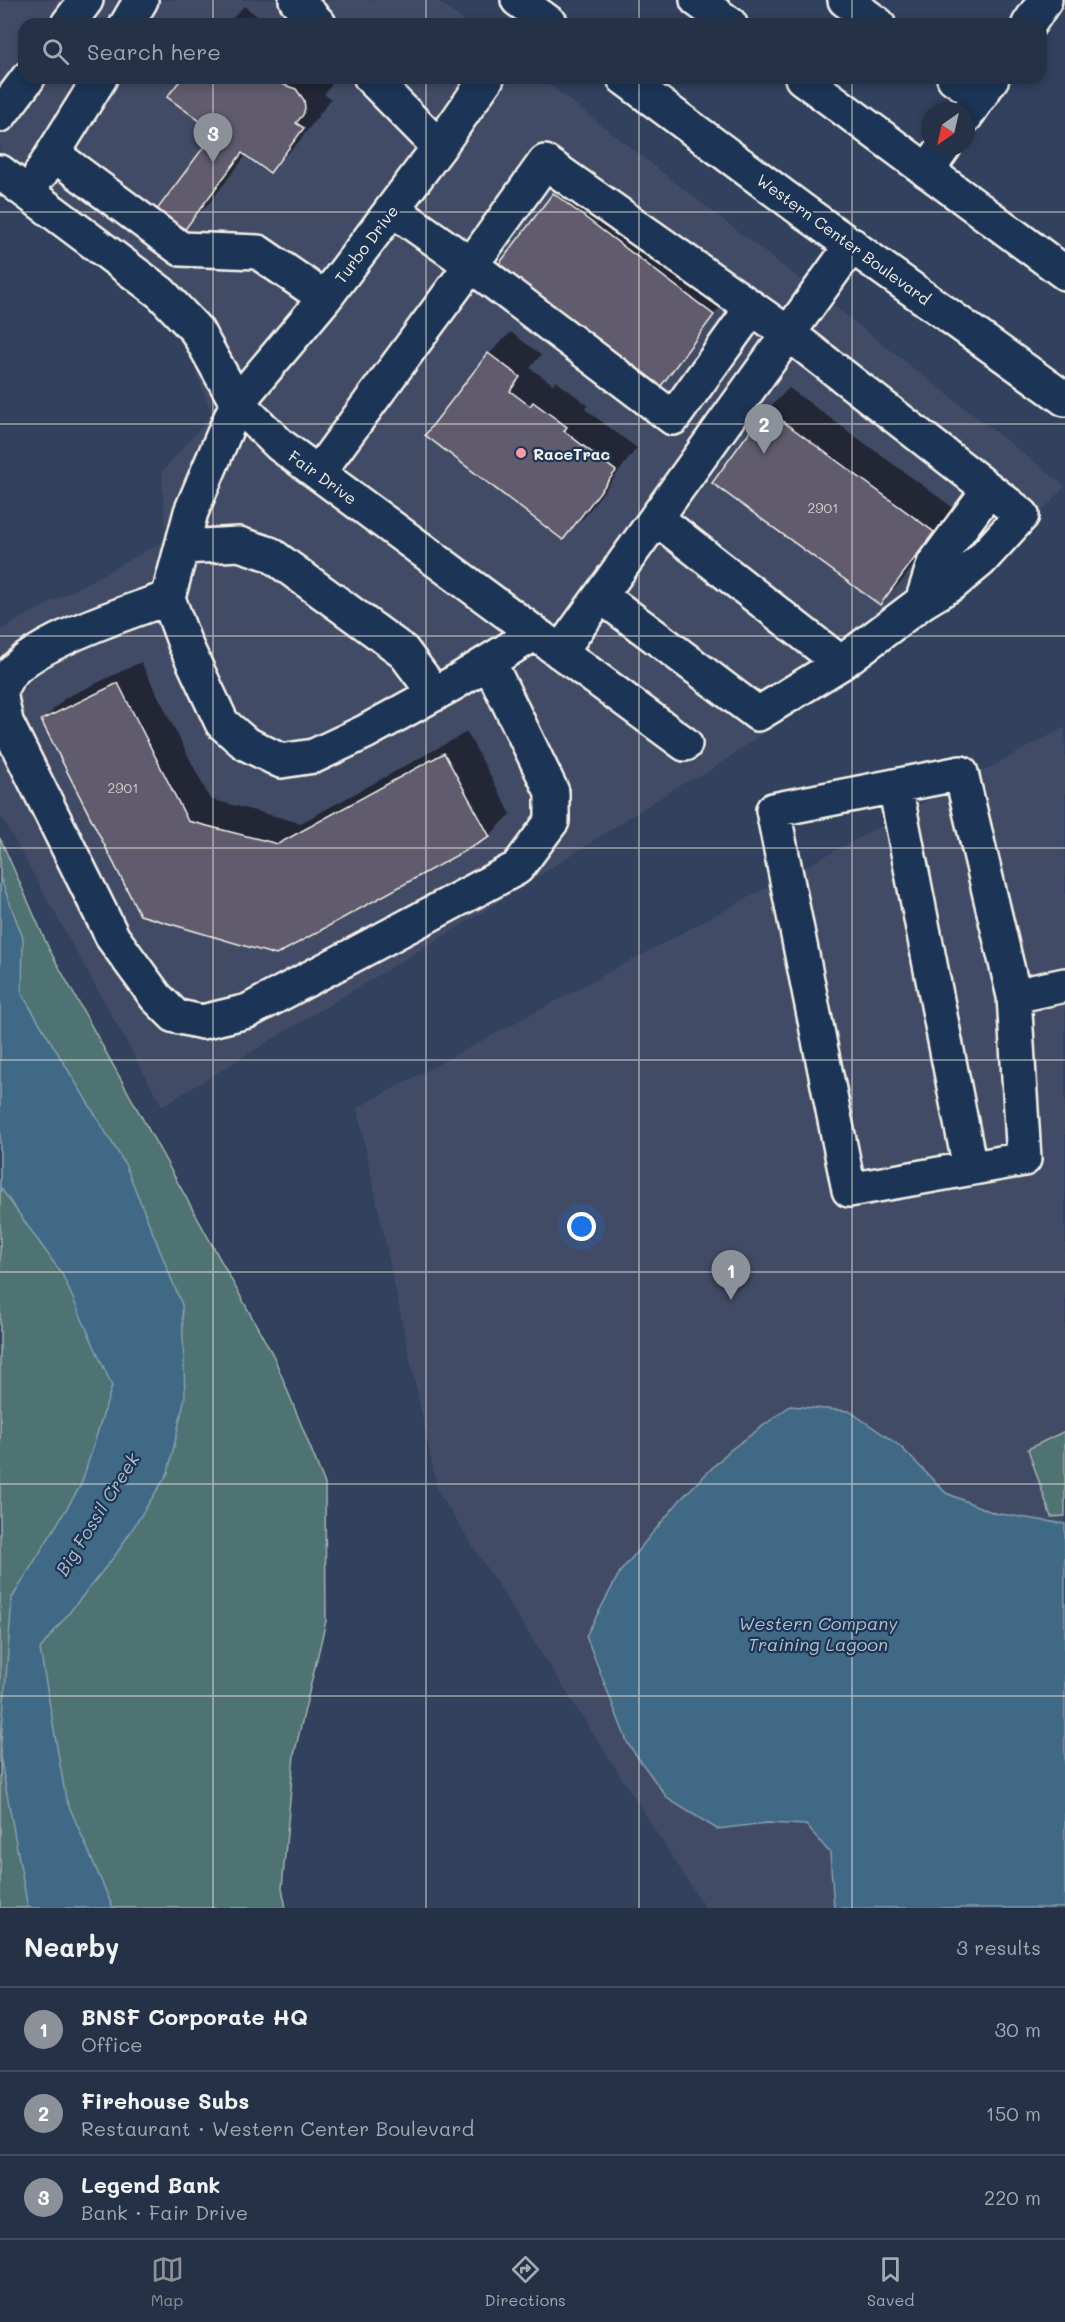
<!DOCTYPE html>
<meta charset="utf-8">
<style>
body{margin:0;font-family:Mali,sans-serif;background:#313d51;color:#f1f3f6}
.compass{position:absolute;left:921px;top:102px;width:54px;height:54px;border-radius:50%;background:#253146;box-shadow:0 3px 9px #0003;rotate:214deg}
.you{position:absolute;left:582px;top:1227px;width:21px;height:21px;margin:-15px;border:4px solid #fff;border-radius:50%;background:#1a73e8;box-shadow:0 0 0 9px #1a73e833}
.badge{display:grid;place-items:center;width:39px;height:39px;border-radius:50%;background:#8c9099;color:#fff;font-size:20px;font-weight:700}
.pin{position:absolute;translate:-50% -50px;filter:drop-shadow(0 2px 3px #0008)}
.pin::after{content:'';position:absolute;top:32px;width:21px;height:18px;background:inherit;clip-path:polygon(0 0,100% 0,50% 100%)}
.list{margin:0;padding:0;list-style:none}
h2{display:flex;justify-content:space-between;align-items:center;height:78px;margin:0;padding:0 24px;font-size:26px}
h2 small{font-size:20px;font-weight:400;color:#a3a9b3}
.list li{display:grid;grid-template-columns:39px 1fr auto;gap:18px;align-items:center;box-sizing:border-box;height:84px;padding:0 24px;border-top:2px solid #424c5f}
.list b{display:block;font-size:22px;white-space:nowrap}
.list p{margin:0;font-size:20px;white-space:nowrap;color:#a3a9b3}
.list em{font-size:20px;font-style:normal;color:#a3a9b3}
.icon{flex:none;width:33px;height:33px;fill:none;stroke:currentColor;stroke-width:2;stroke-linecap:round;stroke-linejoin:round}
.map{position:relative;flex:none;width:1065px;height:1908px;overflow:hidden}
.search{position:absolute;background:#253146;box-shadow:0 3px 9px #0003;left:18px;right:18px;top:18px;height:66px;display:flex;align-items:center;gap:15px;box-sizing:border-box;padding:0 21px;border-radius:18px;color:#a3a9b3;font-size:22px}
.sheet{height:330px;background:#253146}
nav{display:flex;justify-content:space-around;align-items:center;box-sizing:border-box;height:84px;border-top:2px solid #424c5f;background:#253146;font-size:16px;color:#a3a9b3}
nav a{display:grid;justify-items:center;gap:3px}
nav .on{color:#8c9099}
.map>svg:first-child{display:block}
.built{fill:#434c66}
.green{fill:#507273;stroke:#a2b2ae;stroke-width:1.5}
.water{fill:#3f6986;stroke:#879fad;stroke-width:1.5}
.shadow{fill:#0007}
.building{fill:#615c6e;stroke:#f4f1e8;stroke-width:1.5}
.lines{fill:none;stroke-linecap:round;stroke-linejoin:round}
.minor-casing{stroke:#f4f1e8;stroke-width:38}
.major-casing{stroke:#f4f1e8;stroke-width:38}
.minor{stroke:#1d3557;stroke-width:33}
.major{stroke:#1d3557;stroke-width:33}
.grid{fill:none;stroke:#f4f1e8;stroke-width:1.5;stroke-opacity:0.55}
.poi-dot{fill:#ff9aa2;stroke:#1d3557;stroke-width:2}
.labels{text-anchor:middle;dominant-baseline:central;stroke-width:4.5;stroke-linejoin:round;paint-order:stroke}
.number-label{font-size:14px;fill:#cfccca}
.street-label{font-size:16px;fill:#f4f1e8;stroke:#1d3557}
.poi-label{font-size:16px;font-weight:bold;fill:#f4f1e8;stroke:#1d3557;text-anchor:start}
.water-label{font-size:18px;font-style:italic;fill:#b5c1c6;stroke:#1d3557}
</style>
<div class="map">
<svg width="1065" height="1908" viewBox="0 0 1065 1908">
<rect width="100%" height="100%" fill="#31415e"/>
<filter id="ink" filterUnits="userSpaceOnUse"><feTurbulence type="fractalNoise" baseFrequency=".0167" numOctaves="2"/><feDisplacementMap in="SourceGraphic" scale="12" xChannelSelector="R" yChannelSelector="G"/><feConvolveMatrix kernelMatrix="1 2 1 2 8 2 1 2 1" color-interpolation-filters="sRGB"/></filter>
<g filter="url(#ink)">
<path class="built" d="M0,0H436L468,24H24V78H541L1065,486L977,583L705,774L683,783L481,913L162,1106L0,814V630L166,540L162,472L212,414L189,353L151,309L0,196Z
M1065,727V1908H705L438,1492L357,1108Z"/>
<path class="green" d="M0,838L49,949L274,1357L325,1484L326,1621L294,1755L282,1888L286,1908H0Z
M1065,1431V1516L1051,1517L1028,1449Z"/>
<path class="water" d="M0,877L23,938L22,994L125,1164L182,1305L185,1397L168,1473L117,1553L40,1649L66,1799L113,1908H28L0,1756L12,1598L81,1485L112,1386L62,1274L0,1187Z
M790,1406L849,1411L900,1446L946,1493L994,1513L1065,1524V1908H834L830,1853L806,1825L767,1823L717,1829L668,1799L628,1744L586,1636L620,1572L681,1499L729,1451Z"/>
<path class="shadow" d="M244,6L268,24H227Z
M184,78H331V86L324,94L331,99L298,143L270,171L247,154L211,201L183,230L217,132Z
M561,187L720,307L661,384L501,263Z
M511,332L541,355L530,368L553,384L556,381L588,405L585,409L637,448L585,516L563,538L489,354Z
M789,388L955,509L902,581L880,603L767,410Z
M141,662L210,799L301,823L467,732L511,814L489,836L275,954L43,720L65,698Z"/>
<path class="building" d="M182,78H274L284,85L296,89L304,100L305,108L303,115L296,123L304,128L270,173L242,153L183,232L156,211L215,132L167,97Z
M553,193L714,315L661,386L499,264Z
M488,353L520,377L510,391L530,406L533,402L567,427L564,431L616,471L563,540L425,435Z
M766,409L934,532L880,605L712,483Z
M118,683L188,821L278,844L444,753L490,837L276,955L140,915L41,720Z"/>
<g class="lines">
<defs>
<path id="minor" d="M296,0L319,24
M845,0L878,24
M68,24L86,0
M127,24L141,0
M1029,24L1045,0
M371,78L439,147
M487,78L439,147L325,298L237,403L191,512L168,598L185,644L222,723L245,743L281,761L314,756L365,732L454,683L535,633
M954,78L980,96
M0,115L28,78
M966,116L992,78
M53,154L181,249L258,252L325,298
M927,171L944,147
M0,172L161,293L197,331L237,403L280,445L685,744
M41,173L100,78
M392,209L471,265L545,162L789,334L1022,515L981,560L952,584L922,602L841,663
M318,473L471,265L673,418L752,308
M182,547L239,544L270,554L403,651L435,694
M601,596L758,714L841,663L656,518
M168,598C131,612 4,649 1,694C1,703 5,713 6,722L113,938L156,997L175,1016L202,1022L248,1011L517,868L552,821V792L489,662
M922,602L934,564L988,491
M560,652L852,245
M961,773L1014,996L1024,1159L849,1190L773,810Z
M895,786L970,1168
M1014,996L1065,985"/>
<path id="major" d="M518,0L551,24
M697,0L730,24
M624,78L810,216L1065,399
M802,78L1065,273"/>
</defs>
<use href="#minor" class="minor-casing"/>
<use href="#major" class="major-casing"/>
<use href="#minor" class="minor"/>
<use href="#major" class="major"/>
</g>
</g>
<path class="grid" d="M213,0V24M426,0V24M639,0V24M852,0V24M213,78V1908M426,78V1908M639,78V1908M852,78V1908M0,212H1065M0,424H1065M0,636H1065M0,848H1065M0,1060H1065M0,1272H1065M0,1484H1065M0,1696H1065"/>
<circle class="poi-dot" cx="521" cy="453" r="6"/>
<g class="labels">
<g class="number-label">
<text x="823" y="507">2901</text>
<text x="123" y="787">2901</text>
</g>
<g class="street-label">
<text transform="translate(844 239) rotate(36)">Western Center Boulevard</text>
<text transform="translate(366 244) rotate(-53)">Turbo Drive</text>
<text transform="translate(323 477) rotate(36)">Fair Drive</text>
</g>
<g class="poi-label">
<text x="533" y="453">RaceTrac</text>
</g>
<g class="water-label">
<text transform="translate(97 1514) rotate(-58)">Big Fossil Creek</text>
<text x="818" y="1623">Western Company<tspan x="818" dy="21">Training Lagoon</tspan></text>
</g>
</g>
</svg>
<svg class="compass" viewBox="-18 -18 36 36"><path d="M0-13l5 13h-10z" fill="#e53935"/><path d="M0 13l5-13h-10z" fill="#a3a9b3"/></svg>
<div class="you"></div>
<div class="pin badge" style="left:731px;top:1300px">1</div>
<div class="pin badge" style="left:764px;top:454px">2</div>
<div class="pin badge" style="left:213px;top:163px">3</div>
<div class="search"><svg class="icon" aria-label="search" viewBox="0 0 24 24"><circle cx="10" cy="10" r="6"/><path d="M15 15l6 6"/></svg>Search here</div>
</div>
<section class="sheet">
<h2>Nearby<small>3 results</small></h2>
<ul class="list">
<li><span class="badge">1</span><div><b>BNSF Corporate HQ</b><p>Office</p></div><em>30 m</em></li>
<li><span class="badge">2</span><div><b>Firehouse Subs</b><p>Restaurant · Western Center Boulevard</p></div><em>150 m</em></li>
<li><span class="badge">3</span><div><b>Legend Bank</b><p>Bank · Fair Drive</p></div><em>220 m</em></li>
</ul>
</section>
<nav>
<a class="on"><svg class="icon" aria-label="map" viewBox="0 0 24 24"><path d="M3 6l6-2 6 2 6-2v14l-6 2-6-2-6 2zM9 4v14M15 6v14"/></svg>Map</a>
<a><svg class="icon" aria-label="directions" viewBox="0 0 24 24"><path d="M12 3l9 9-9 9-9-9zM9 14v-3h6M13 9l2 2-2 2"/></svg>Directions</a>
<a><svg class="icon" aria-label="saved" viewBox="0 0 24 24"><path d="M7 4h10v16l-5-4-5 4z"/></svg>Saved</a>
</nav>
